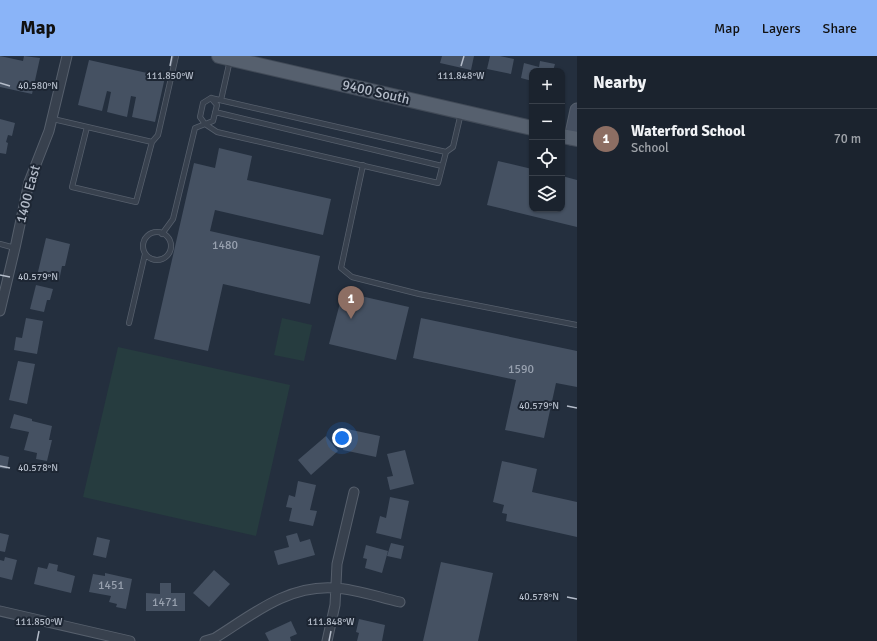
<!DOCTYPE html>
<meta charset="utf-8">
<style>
body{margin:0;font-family:Signika,sans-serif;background:#242b36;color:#f1f3f6}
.controls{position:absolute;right:12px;top:12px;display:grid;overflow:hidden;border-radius:8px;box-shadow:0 1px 3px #0004}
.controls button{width:36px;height:36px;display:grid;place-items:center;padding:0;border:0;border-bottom:1px solid #39404a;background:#1b232e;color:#f1f3f6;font:20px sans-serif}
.you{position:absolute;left:342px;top:382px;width:14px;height:14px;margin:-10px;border:3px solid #fff;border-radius:50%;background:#1a73e8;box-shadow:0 0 0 6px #1a73e833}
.badge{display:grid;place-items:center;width:26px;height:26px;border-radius:50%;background:#8ab4f8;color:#fff;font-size:13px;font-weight:700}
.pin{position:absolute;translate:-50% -33px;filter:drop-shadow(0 1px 2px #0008)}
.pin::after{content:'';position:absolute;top:21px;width:14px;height:12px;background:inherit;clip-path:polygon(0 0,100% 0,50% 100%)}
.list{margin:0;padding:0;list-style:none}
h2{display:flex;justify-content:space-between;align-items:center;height:52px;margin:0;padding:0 16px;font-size:17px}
h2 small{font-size:13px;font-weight:400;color:#a0a4aa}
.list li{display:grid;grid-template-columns:26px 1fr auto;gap:12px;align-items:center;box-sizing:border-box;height:60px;padding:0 16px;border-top:1px solid #39404a}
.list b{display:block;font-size:15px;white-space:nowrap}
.list p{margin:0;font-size:13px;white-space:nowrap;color:#a0a4aa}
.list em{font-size:13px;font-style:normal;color:#a0a4aa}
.icon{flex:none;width:22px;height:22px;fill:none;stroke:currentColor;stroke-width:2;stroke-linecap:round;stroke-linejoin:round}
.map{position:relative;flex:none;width:577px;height:585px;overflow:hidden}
header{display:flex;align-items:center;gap:24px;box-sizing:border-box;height:56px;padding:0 20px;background:#8ab4f8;color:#111}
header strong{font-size:19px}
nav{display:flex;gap:22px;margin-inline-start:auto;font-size:14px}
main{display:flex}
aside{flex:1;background:#1b232e}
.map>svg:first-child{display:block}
.green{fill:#263c3f}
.building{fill:#455162}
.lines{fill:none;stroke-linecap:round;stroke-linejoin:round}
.lane-casing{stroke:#565f6c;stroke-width:6}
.street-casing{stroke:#565f6c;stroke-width:11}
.secondary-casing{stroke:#565f6c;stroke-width:15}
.primary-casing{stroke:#414a57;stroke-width:16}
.lane{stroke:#38414e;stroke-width:4.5}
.street{stroke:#38414e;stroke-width:9}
.secondary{stroke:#465061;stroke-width:13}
.primary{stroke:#56606e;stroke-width:14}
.ticks{fill:none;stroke:#b4bcc9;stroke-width:1.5}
.labels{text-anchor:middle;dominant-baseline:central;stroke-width:4;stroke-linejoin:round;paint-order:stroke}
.number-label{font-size:12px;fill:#98a1af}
.street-label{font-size:14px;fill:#b4bcc9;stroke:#1d2633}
.ticks-label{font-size:10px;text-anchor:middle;fill:#b4bcc9;stroke:#1d2633;stroke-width:4;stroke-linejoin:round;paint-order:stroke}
</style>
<header>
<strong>Map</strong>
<nav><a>Map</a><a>Layers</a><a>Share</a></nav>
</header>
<main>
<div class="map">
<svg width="577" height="585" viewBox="0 0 577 585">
<rect width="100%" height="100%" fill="#242f3e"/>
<path class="green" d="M282,262L312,269L304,305L274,299Z
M118,291L290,329L256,480L83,441Z"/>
<path class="building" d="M0,0L23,5L24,0L40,2L32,38L0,31Z
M442,0H474L471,14L440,7Z
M490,0H500L514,3L511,18L487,13Z
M89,4L165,21L155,66L132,61L136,41L131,40L127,61L107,56L111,36L107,35L102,55L78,49Z
M540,5L555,8L553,15H532V25L521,22L524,7L539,11Z
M0,63L15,67L12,80L8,79L6,86L8,87L6,98L0,97Z
M219,92L252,100L247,124L331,143L323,179L215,154L210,175L320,200L310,248L223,228L208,295L154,283L194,107L215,112Z
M498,105L532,113V153H562V120L577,124V171L487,149Z
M46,182L70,188L65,210H62L59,225L37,220Z
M36,229L53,233L50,244H47L44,256L30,253Z
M343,236L409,251L396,304L329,288Z
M26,262L43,265L37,298L14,294L16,281L22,282Z
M421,262L577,295V331L556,327L544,382L505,374L516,324L413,302Z
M18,305L35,308L27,348L9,344Z
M14,358L32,363V365L52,370L49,384H52L47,405L36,403L37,397L24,394L29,376L10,372Z
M347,373L380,380L376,401L343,394Z
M326,380L338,395L311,419L298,404Z
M405,394L414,428L390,434L387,421L393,420L387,398Z
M0,399L9,401L7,413L0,412Z
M502,405L537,413L532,436L577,446V481L506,465L507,458L502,457L504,449L493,446Z
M298,425L316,429L310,454L317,455L313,470L289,465L292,452L286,451L289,439L295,441Z
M390,441L409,445L401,483L376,477L380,460L386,462Z
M0,477L9,479L5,496L0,495Z
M297,477L300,486L310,483L315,499L278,509L274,495L289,491L286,480Z
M97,481L110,484L106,502L93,499Z
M391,487L404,490L401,503L387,500Z
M366,489L388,495L382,517L365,512L367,503L363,502Z
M5,501L17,504L12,524L0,521V504L4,505Z
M441,506L493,517L478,585H423Z
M49,507L58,509L57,515L75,520L71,537L34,528L38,511L47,513Z
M214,514L230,528L209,551L193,537Z
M105,517L132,523L126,553L116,551L117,548L109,546L111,540L89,536L93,518L105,520Z
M160,527H171V537H185V555H146V537L160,538Z
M359,563L385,569L382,585H357L359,577L356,576Z
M291,565L297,578L290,581L291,585H269L265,577Z"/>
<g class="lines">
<defs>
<path id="lane" d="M221,44L230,4
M215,56L442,110
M53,63L152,86L158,79L176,0
M87,71L72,131L136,146L152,86
M446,96L438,127L217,76L205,68L200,61L203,47L211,42L446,96L453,91L461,57
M363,109L341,212L352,221L419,238L577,269
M143 190a14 14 0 1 1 28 0a14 14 0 1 1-28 0Z
M162,178L173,163L195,72L213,65L217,49L211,42
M0,188L15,192
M129,267L145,198"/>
<path id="street" d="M0,255L15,192L29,126L49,75L67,0
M0,555L130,585
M205,585L215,582C252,559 287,529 334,532C356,533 378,541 400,546
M327,585L335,549L337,508L354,436"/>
<path id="secondary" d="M571,82L577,54"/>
<path id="primary" d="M219,0L532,72
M562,80L577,83"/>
</defs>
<use href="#lane" class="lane-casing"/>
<use href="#street" class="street-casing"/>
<use href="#secondary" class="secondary-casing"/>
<use href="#primary" class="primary-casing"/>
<use href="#lane" class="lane"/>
<use href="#street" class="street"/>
<use href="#secondary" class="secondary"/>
<use href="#primary" class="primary"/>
</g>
<path class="ticks" d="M170,10L172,0M461,10L464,0M0,27L10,30M0,219L10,221M567,350L577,352M0,410L10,412M567,541L577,543M37,585L39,575M329,585L331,575"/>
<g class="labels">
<g class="number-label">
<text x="225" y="189">1480</text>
<text x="521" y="313">1590</text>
<text x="111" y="529">1451</text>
<text x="165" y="546">1471</text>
</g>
<g class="street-label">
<text transform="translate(376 36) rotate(13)">9400 South</text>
<text transform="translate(28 138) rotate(-75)">1400 East</text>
</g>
</g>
<g class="ticks-label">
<text x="170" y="23">111.850°W</text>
<text x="461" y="23">111.848°W</text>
<text x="38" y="33">40.580°N</text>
<text x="38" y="224">40.579°N</text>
<text x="539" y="353">40.579°N</text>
<text x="38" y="415">40.578°N</text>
<text x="539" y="544">40.578°N</text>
<text x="39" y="569">111.850°W</text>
<text x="331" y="569">111.848°W</text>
</g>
</svg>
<div class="controls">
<button>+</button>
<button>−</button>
<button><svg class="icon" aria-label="locate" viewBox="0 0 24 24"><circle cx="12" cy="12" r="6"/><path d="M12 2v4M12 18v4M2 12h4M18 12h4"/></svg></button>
<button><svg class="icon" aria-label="layers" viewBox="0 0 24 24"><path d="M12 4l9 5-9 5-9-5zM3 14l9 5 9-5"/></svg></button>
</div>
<div class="you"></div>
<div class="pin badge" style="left:351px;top:263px;background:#8d6e63">1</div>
</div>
<aside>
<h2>Nearby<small></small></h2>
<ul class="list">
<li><span class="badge" style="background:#8d6e63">1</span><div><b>Waterford School</b><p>School</p></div><em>70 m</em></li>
</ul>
</aside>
</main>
